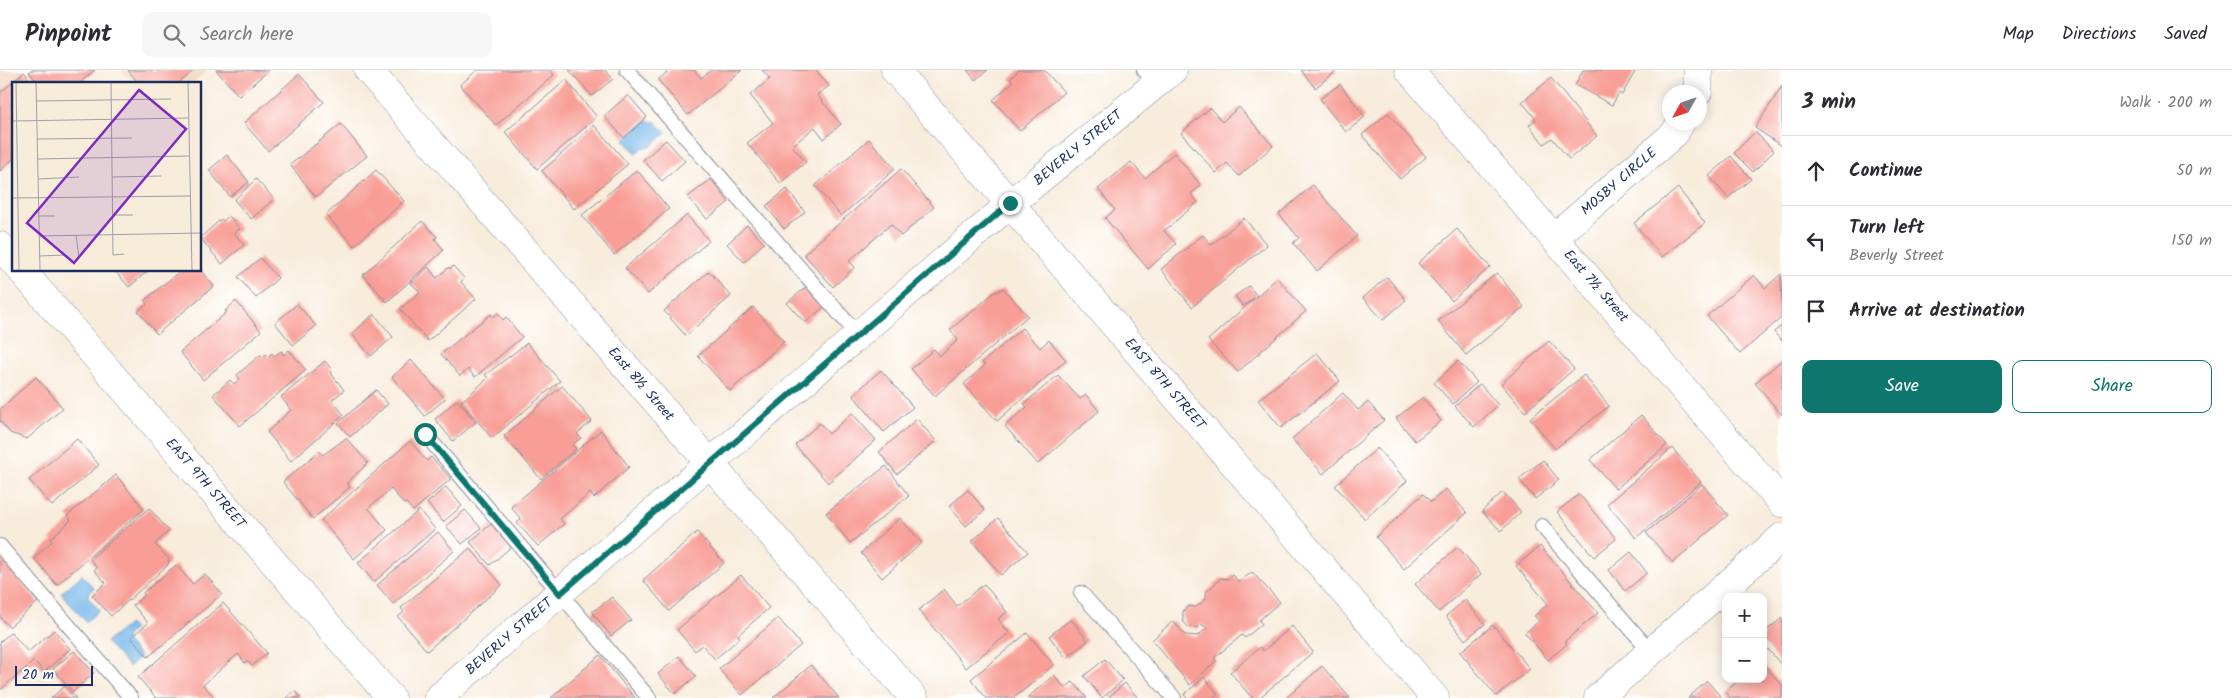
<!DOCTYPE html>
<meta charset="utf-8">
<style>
body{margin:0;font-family:Kalam,sans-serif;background:#f7f7f7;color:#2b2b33}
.controls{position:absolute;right:15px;bottom:15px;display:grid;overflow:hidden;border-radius:10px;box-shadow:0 2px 12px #0003}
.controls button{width:45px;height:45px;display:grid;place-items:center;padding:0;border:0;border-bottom:1px solid #e1e1e2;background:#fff;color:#2b2b33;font:25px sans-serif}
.compass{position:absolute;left:1662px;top:15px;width:45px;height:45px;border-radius:50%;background:#fff;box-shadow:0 2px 12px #0003;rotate:230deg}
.scale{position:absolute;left:15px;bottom:12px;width:78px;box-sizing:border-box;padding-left:5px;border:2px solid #1b2f5e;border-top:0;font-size:14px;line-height:18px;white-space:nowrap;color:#1b2f5e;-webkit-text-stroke:4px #fff;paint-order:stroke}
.stop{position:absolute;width:15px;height:15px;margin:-11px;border:4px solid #0f766e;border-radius:50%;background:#fff}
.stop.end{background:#0f766e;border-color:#fff;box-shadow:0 1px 5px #0008}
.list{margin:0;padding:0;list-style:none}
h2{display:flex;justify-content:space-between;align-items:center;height:65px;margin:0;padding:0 20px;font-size:21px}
h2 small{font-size:16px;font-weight:400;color:#7c7c81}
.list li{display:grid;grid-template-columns:32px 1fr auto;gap:15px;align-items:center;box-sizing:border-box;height:70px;padding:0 20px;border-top:1px solid #e1e1e2}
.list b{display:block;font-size:19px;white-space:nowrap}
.list p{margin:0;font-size:16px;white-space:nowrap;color:#7c7c81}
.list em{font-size:16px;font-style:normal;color:#7c7c81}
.actions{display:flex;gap:10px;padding:15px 20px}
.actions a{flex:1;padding:11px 0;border:1px solid #0f766e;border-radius:10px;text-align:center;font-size:18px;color:#0f766e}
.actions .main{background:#0f766e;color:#fff}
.icon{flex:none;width:28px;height:28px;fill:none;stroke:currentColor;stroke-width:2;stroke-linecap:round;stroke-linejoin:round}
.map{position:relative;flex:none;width:1782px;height:628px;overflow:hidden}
header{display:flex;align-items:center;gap:30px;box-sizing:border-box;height:70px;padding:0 25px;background:#fff;border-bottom:1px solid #e1e1e2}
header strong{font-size:24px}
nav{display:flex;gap:28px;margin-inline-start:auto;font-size:18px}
.search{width:350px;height:45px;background:#f7f7f7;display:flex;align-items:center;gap:12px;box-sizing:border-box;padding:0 18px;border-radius:10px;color:#7c7c81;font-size:19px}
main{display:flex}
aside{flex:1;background:#fff}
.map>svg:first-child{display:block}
.built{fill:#f1d5bd}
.water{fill:#75b7ea;stroke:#4873a4}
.building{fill:#f89e96}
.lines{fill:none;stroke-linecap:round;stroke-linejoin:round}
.lane-casing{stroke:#8a8e9c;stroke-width:16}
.street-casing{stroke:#8a8e9c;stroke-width:29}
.lane{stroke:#fff;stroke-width:14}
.street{stroke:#fff;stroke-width:28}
.route{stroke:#0f766e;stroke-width:6}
.labels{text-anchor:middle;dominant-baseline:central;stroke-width:4;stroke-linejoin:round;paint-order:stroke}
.street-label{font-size:14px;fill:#1b2f5e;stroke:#fff}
.inset-road{fill:none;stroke:#a0a0a9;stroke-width:1}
.view{fill:#7b2cbf;fill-opacity:0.15;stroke:#7b2cbf;stroke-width:2.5}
.inset-edge{fill:none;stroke:#1b2f5e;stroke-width:2.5}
</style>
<header>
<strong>Pinpoint</strong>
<div class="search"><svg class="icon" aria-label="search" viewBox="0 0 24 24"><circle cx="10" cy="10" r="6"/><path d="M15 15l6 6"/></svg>Search here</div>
<nav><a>Map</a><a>Directions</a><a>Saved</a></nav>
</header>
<main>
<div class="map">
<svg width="1782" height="628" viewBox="0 0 1782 628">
<rect width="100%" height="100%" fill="#fff"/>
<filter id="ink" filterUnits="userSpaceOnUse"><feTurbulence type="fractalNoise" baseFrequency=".02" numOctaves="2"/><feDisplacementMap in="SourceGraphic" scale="10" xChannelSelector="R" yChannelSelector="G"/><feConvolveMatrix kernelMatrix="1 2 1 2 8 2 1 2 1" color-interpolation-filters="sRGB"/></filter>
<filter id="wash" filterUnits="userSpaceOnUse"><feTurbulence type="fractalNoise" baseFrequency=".0096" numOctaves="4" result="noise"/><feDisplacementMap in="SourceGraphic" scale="20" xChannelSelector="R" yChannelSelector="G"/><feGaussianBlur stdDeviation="1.12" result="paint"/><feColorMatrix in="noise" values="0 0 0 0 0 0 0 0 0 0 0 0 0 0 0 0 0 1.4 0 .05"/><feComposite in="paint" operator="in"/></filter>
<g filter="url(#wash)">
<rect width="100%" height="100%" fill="#f8ecdb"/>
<path class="built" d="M0,0H23L35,14H14V90L0,102Z
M121,0H208L192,14H132Z"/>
<path class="water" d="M646,51L656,52L666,63L650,77H643L636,83L624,70Z
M82,505L94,518L88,523V527L99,540L86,552L61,523Z
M129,554L134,559L127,565L126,571L140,587L129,597L106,572Z"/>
<g id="blocks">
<path class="building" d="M32,0H95L79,14H39L29,2Z
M128,0H194L178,14H139Z
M216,0H269L239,26Z
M477,0H550L554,5L496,55L460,15Z
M569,0H605L613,9L592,26Z
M670,0H694L701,8L711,0H742L688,45L658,10Z
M762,0H816L829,16L817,25L841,54L824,69L815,57L792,76L806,92L780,113L747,73L773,53L750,25L770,9Z
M967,0H988L975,10Z
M1019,0H1044L1064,22L1020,61L993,30L1013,12L1010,9Z
M1301,0H1338L1315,18Z
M1583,0H1636L1622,25L1619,23L1612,35L1575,15Z
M24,2L33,14H14V88L0,101V23Z
M299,4L324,32L268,81L244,53Z
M1551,8L1597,66L1569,89L1552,68L1544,74L1529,55L1536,49L1522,32Z
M566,10L597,47L537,99L505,62Z
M1340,14L1365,47L1346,62L1320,29Z
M1782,16V76L1755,58Z
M628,25L647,47L624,68L604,46Z
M1239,37L1273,76L1239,106L1227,93L1216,103L1181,63L1210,38L1222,52Z
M1388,43L1426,87L1400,109L1362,65Z
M341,54L367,86L316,127L290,95Z
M594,55L628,94L574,139L542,101Z
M1755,62L1774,81L1753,102L1734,83Z
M869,69L895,99L841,146L815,116Z
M666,70L685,91L662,111L643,90Z
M1174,83L1201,115L1191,124L1198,132L1164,161L1176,174L1148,199L1105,148L1115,140L1098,119L1131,92L1145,108Z
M227,85L249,112L230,127L209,100Z
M1731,86L1751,109L1728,128L1709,106Z
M901,99L934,137L901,166L891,154L849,191L855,197L833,217L804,184Z
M376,100L404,131L354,176L326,145Z
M637,100L669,139L614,185L582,145Z
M256,109L274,129L251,149L234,130Z
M711,109L729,132L707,149L688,127Z
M1313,115L1357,166L1317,201L1293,173L1299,168L1279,144Z
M1678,118L1705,153L1662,187L1634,153Z
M787,119L805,142L784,159L766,136Z
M687,145L709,171L648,224L625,198Z
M229,146L240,159L234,163L244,175L222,194L200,168L221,149L223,151Z
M1244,148L1267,175L1192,237L1161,199L1203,165L1211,175Z
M422,151L437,167L435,169L444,180L387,232L363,205Z
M747,155L764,173L744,192L727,174Z
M1457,159L1490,197L1452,231L1418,193Z
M260,188L278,208L256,228L238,207Z
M453,196L464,208L461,212L476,229L428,271L400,239L420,222L411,213L428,197L437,208L449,197L450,199Z
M114,200H149L129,217Z
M181,200H200L214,216L157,264L138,241L147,234L144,231Z
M709,201L731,226L686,266L664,241Z
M1497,203L1524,237L1466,285L1438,251Z
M1781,204L1782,247L1740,284L1707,246L1754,205L1765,218Z
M1387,207L1406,230L1383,250L1363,228Z
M1277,208L1306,241L1238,302L1208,270Z
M1249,216L1257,226L1243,236L1235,226Z
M806,217L824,237L805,253L787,233Z
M1003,218L1028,246L935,326L911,299L934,279L940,286L958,270L950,260L996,221L997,222Z
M236,231L261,261L203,310L180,282L227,242L225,241Z
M297,234L316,256L293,275L275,253Z
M753,237L784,272L730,321L698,286Z
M498,243L503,250L506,247L522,267L475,307L468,299L460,306L441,284L491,244L493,247Z
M374,244L393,267L371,286L352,264Z
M1782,255V271L1774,262Z
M1022,258L1040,278L1049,270L1066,290L997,351L964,314L985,295L982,293Z
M1549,271L1574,299L1525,342L1501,314Z
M527,273L560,311L492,368L461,332L488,308L485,305Z
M289,280L306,300L240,356L213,325L230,310L234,314L240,309L237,305L260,285L263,287L266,284L268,287L272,283L274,286L281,281L284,285Z
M1317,283L1340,311L1281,358L1258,330Z
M411,290L445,329L425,346L392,307Z
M1782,290V345L1755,313Z
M325,291L332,300L330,302L344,320L332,330L344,345L291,391L267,362L291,340L281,327Z
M1458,291L1477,312L1453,334L1434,313Z
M881,300L913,337L884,362L853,325Z
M1058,305L1080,329L1086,325L1099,341L1038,394L1005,356L1027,337L1024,334Z
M1584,305L1609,336L1555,379L1530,348Z
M36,307L63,338L27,369L10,363L0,351V339Z
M1480,314L1498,335L1474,357L1455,336Z
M562,316L592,351L577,364L581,368L572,375L576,379L541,409L504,366Z
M376,320L388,334L350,367L338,353Z
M1343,323L1358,340L1368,332L1384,350L1323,404L1292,369Z
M1423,327L1441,351L1415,371L1396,348Z
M457,330L476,352L453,371L435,349Z
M852,343L876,370L828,413L795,375L820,353L829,364Z
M1641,345L1667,375L1616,419L1590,390Z
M917,349L936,371L897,404L879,382Z
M601,360L629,397L594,428L590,423L560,449L564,454L538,476L517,453L521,449L511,437Z
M346,368L368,393L347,413L350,417L313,449L283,412L319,381L323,385Z
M77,369L99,395L52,436L29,410Z
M410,371L427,391L431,387L451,409L413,441L406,433L404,434L391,419L368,438L387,460L354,489L321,450Z
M1377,378L1407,411L1365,449L1335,416Z
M1672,378L1701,412L1636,468L1607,434Z
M1543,390L1559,410L1535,429L1519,409Z
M886,396L909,426L850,473L826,443Z
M116,405L144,439L57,515L34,488L52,471L50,469L71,450L67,446Z
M1702,414L1728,445L1673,493L1646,463Z
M446,417L462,436L443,452L427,433Z
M1446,419L1467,443L1404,499L1376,467L1423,424L1431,432Z
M968,420L985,440L966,456L949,436Z
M1503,422L1521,442L1501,461L1482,441Z
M1579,424L1616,469L1594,487L1557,442Z
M149,438L169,461L155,474L169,489L168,495L111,546L92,525L106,513L94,500L97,498L90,489Z
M419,440L435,459L374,512L358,493Z
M465,440L481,458L462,474L446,456Z
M900,448L922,473L882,508L861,483Z
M998,448L1028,482L1001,505L972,471Z
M491,454L511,477L490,495L470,472Z
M438,462L454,481L393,534L377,515Z
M697,462L724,493L669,541L643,510Z
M1540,476L1598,543L1565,571L1567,574L1548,590L1525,563L1539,551L1534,546L1548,534L1516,496Z
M1458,477L1481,504L1439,542L1415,514Z
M470,478L502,515L427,581L398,547L404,542L401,538Z
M1631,482L1647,503L1625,521L1609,500Z
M2,489L38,532L9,557L0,547V491Z
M176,495L193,514L205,504L222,524L148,587L131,567L148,553L133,535L145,525L143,523Z
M1252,502L1280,532L1259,550L1262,554L1245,568L1242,565L1214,588L1216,591L1190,615L1152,570L1173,551L1185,565L1198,566L1207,558L1201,554L1197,558L1188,557L1183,551V541L1189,536L1196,537L1206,529V522L1221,508L1228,509L1233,505L1239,512Z
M741,505L769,538L738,565L740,568L715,589L702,575L695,581L677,560Z
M984,514L1007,542L998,549L1009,563L966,598L919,540L944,519L957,536Z
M612,527L631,550L611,566L592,542Z
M1465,530L1485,554L1465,570L1446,546Z
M223,533L267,583L252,596L247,591L245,593L238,584L203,615L215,628H156L138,607Z
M778,548L801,575L742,625L719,599Z
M1782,548V596L1763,573V563Z
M1071,549L1088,571L1066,588L1049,566Z
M1493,555L1530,599L1496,626L1460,582Z
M1292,556L1313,582L1259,628H1252L1230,602L1260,577L1263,581Z
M54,560L70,579L44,602L34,591L0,620V572L11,562L28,582Z
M1027,563L1054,595L1014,628H986L971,609Z
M74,581L94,603L73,622L53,599Z
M600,585L635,628H551Z
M679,586L696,606L675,624L658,604Z
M1105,589L1123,610L1102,628L1084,606Z
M1763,594L1782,615V628H1730L1725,622L1740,609H1763Z
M811,595L839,628H773Z
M1322,596L1350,628H1286Z
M1054,605L1065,618L1073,612L1087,628H1027Z
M1204,607L1218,624L1213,628H1187L1184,625Z
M1707,611L1722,628H1688Z
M1125,613L1138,628H1108Z
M65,616L76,628H51Z
M295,621L301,628H286Z"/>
</g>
</g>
<g filter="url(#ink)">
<use href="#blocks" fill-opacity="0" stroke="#8a8e9c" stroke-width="1"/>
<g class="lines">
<defs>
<path id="lane" d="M627,0L858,265
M1144,0L1157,15
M425,364L649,628
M1542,456L1651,582
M0,476L131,628
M1081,523L1174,628"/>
<g id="street">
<path d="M368,0L914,628"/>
<path id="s1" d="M895,0L1435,628"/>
<path d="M1409,0L1782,433"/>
<path d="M1698,22V0"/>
<path id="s2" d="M1554,168L1675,63L1681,52"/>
<path d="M0,176L14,192"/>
<path id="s3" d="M21,200L391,628"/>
<path id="s4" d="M438,628L1011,133L1173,0"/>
<path d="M1598,628L1782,467"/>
</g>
</defs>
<use href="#lane" class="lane-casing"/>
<use href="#street" class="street-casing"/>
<use href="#lane" class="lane"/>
<use href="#street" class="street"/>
</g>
</g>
<g class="lines" filter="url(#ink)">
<path class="route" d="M425,364L560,524L1010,133"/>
</g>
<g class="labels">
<g class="street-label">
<text stroke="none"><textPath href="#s4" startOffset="844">BEVERLY STREET</textPath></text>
<text stroke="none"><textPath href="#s2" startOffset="86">MOSBY CIRCLE</textPath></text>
<text transform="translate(1596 216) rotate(49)">East 7½ Street</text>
<text transform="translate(641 314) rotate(49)">East 8½ Street</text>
<text stroke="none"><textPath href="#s1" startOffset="414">EAST 8TH STREET</textPath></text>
<text stroke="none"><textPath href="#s3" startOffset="282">EAST 9TH STREET</textPath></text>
<text stroke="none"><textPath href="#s4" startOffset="94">BEVERLY STREET</textPath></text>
</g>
</g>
<g transform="translate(12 12)">
<rect width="189" height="189" fill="#f8ecdb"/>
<path class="inset-road" d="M4,0L7,188M24,0L28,188M99,0L101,173L112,172M176,0L180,188M25,19L159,17M0,39L177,36M25,57L120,56M25,77L177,74M100,95L149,94M26,97L67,95M0,116L178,114M100,133H121M26,134H43M64,153L67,175M27,154L189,151M27,174L53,173"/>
<path class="view" d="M127,8L174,47L62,181L15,141Z"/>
<rect width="189" height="189" class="inset-edge"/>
</g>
</svg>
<div class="controls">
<button>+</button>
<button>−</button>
</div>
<svg class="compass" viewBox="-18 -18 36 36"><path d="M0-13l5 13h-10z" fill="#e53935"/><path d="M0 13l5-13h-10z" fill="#7c7c81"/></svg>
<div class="scale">20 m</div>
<div class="stop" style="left:425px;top:364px"></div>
<div class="stop end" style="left:1010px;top:133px"></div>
</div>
<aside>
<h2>3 min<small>Walk · 200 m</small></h2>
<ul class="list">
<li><svg class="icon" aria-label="ahead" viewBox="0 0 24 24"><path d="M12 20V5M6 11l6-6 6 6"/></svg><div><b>Continue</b></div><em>50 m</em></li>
<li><svg class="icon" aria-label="left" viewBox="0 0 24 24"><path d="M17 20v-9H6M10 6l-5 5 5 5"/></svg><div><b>Turn left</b><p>Beverly Street</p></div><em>150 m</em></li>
<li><svg class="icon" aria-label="arrive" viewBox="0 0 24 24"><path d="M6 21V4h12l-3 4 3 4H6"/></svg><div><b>Arrive at destination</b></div></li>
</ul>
<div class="actions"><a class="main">Save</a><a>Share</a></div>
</aside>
</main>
